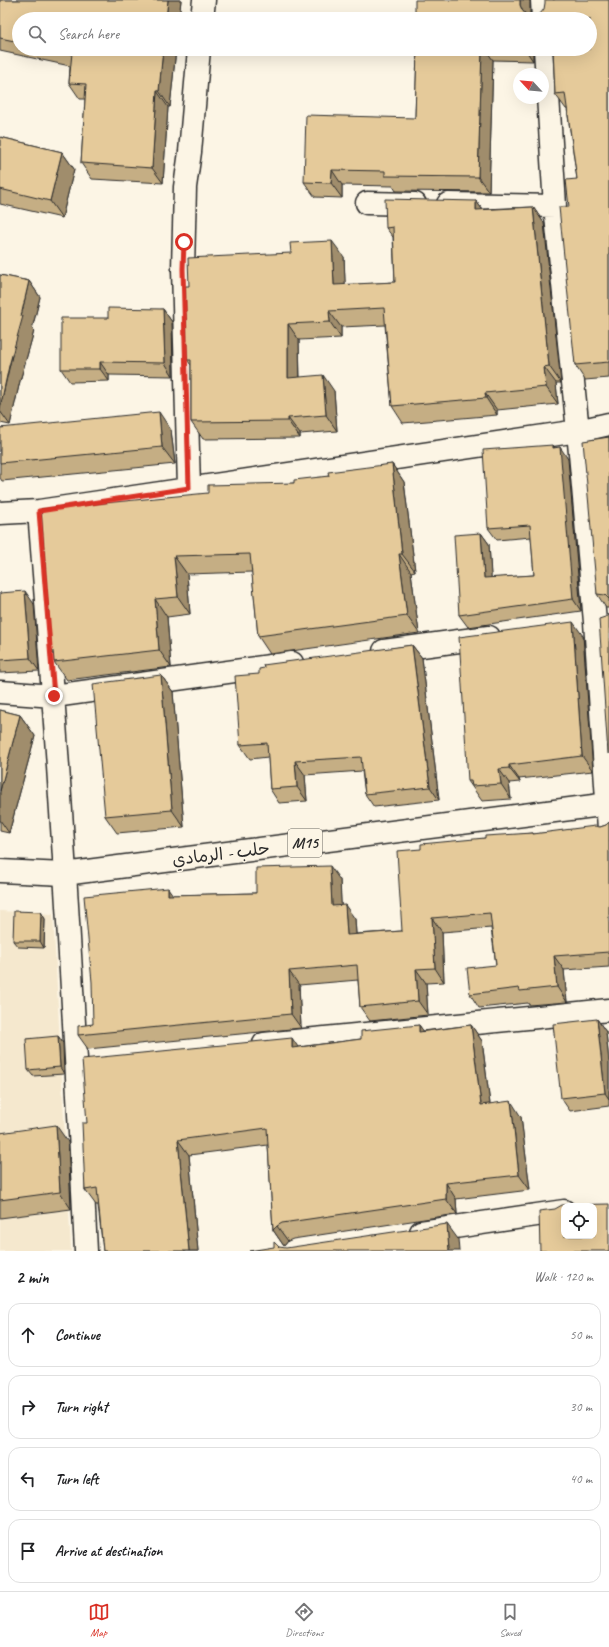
<!DOCTYPE html>
<meta charset="utf-8">
<style>
body{margin:0;font-family:Caveat,"Playpen Sans Arabic",sans-serif;background:#f6f6f6;color:#202124}
.controls{position:absolute;right:12px;bottom:12px;display:grid;overflow:hidden;border-radius:8px;box-shadow:0 4px 16px #0002}
.controls button{width:36px;height:36px;display:grid;place-items:center;padding:0;border:0;border-bottom:1px solid #e0e0e0;background:#fff;color:#202124;font:20px sans-serif}
.compass{position:absolute;left:513px;top:68px;width:36px;height:36px;border-radius:50%;background:#fff;box-shadow:0 4px 16px #0002;rotate:296deg}
.stop{position:absolute;width:12px;height:12px;margin:-9px;border:3px solid #d93025;border-radius:50%;background:#fff}
.stop.end{background:#d93025;border-color:#fff;box-shadow:0 1px 4px #0008}
.list{margin:0;padding:0;list-style:none}
h2{display:flex;justify-content:space-between;align-items:center;height:52px;margin:0;padding:0 16px;font-size:17px}
h2 small{font-size:13px;font-weight:400;color:#757577}
.list li{display:grid;grid-template-columns:26px 1fr auto;gap:12px;align-items:center;box-sizing:border-box;height:64px;margin:0 8px 8px;padding:0 8px;border:1px solid #e0e0e0;border-radius:12px}
.list b{display:block;font-size:15px;white-space:nowrap}
.list em{font-size:13px;font-style:normal;color:#757577}
.icon{flex:none;width:22px;height:22px;fill:none;stroke:currentColor;stroke-width:2;stroke-linecap:round;stroke-linejoin:round}
.map{position:relative;flex:none;width:609px;height:1251px;overflow:hidden}
.search{position:absolute;background:#fff;box-shadow:0 4px 16px #0002;left:12px;right:12px;top:12px;height:44px;display:flex;align-items:center;gap:10px;box-sizing:border-box;padding:0 14px;border-radius:22px;color:#757577;font-size:15px}
.sheet{height:340px;background:#fff}
nav{display:flex;justify-content:space-around;align-items:center;box-sizing:border-box;height:56px;border-top:1px solid #e0e0e0;background:#fff;font-size:11px;color:#757577}
nav a{display:grid;justify-items:center;gap:2px}
nav .on{color:#d93025}
.map>svg:first-child{display:block}
.built{fill:#f5e8ce}
.lines{fill:none;stroke-linecap:round;stroke-linejoin:round}
.street-casing{stroke:#2b2b2b;stroke-width:25}
.highway-casing{stroke:#2b2b2b;stroke-width:25}
.street{stroke:#fcf5e5;stroke-width:22}
.highway{stroke:#fcf5e5;stroke-width:22}
.wall{fill:#c5ae84;stroke:#2b2b2b}
.shaded-wall{fill:#a08d6c;stroke:#2b2b2b}
.building{fill:#e5ca9a;stroke:#2b2b2b;fill-rule:evenodd}
.route{stroke:#d93025;stroke-width:5}
.labels{text-anchor:middle;dominant-baseline:central;stroke-width:3;stroke-linejoin:round;paint-order:stroke}
.shield{fill:#fcf5e5;stroke:#6a6863;stroke-width:1}
.shield-label{font-size:16px;font-weight:bold;fill:#2b2b2b}
.street-label{font-size:17px;fill:#2b2b2b;stroke:#fcf5e5}
</style>
<div class="map">
<svg width="609" height="1251" viewBox="0 0 609 1251">
<rect width="100%" height="100%" fill="#fcf5e5"/>
<filter id="ink" filterUnits="userSpaceOnUse"><feTurbulence type="fractalNoise" baseFrequency=".025" numOctaves="2"/><feDisplacementMap in="SourceGraphic" scale="8" xChannelSelector="R" yChannelSelector="G"/><feConvolveMatrix kernelMatrix="1 2 1 2 8 2 1 2 1" color-interpolation-filters="sRGB"/></filter>
<g filter="url(#ink)">
<path class="built" d="M0,911L53,914L71,1251H0Z"/>
<g class="lines">
<defs>
<path id="street" d="M542,0L543,19
M202,19L204,0
M545,49L555,206L578,431L595,622L609,829
M367,203L415,204
M448,204L555,206
M189,488L183,269L185,187L190,152L199,49
M39,511C59,757 74,1004 86,1251
M0,513L39,511L578,431L609,424
M384,651L489,637
M0,692L54,696L292,663
M264,1044L609,1010
M421,1232L564,1211"/>
<path id="highway" d="M0,871L64,874L609,804"/>
</defs>
<use href="#street" class="street-casing"/>
<use href="#highway" class="highway-casing"/>
<use href="#street" class="street"/>
<use href="#highway" class="highway"/>
</g>
<path class="wall" d="M0,0H181L179,19H19V49H176L170,107H168L163,183L92,179L81,163L85,99H80L69,83L70,66L0,51Z
M609,0V378L585,380L575,365L569,207L577,179L567,109H566L555,94L553,54L549,49H590V19H415L530,1V16H533Z
M417,49H533V61L493,60L489,192L396,191L393,186L342,185V198L315,197L304,182L415,118Z
M0,137L62,152L74,169L62,218L0,204Z
M476,201L482,209L533,207L544,223L561,383H556L558,404L497,410V415L403,423L392,406L385,325L341,327V338L299,340L300,377L334,391L337,431L300,434V438L203,439L191,422V365L187,360L189,286L344,257L345,285L395,282L393,237L386,228Z
M0,275L29,281L40,297L32,329L34,331L20,381L10,425L0,423Z
M163,309L172,322L173,376L109,375V381L70,382L61,369L108,318Z
M0,428L171,430L175,464L2,481L0,478Z
M609,437V608H606L597,594Z
M555,448L568,459L581,611L468,627L459,615L481,533L489,544L491,578L534,575L531,537L497,540L488,528Z
M392,464L404,482L415,571L411,572L419,633L270,654L258,636L252,572L187,574L190,614L167,617L171,667L67,680L54,662V655L51,652L208,493L294,483L329,476Z
M0,593L34,604L39,671L0,673Z
M583,636L593,771L519,779L520,782L509,783L511,799L482,801L468,781Z
M412,645L422,658L439,800L374,807L365,794L362,771L305,775L307,801L279,803L270,789L268,757L250,759L240,745L259,674L264,668Z
M161,675L173,692L184,827L117,833L105,816Z
M0,710L20,715L35,736L9,833L0,831Z
M609,822V967L564,970L567,1002L529,1005L528,1003L479,1008L470,994L496,965L491,928L442,932L444,982L426,983L428,1015L370,1021L360,1007L358,980L299,985L301,1028L88,1049L78,1035L93,1024L173,895L256,893L340,880L341,905L355,919L356,934L402,931L421,849L485,838L533,833L534,834L600,827L606,825Z
M41,912L45,919L44,948L18,947L13,941Z
M597,1019L606,1032L609,1062V1106L570,1111L561,1098Z
M419,1025L423,1031L471,1025L482,1041L490,1104L521,1117L530,1190L456,1199L457,1214L293,1239L288,1241L284,1246L273,1230L268,1145L189,1155L198,1251H103L98,1205H96L85,1190L87,1123L298,1047L361,1039Z
M58,1036L63,1043L64,1074L33,1076L28,1070Z
M0,1133L68,1142L71,1209L0,1218Z"/>
<path class="shaded-wall" d="M168,0H181L179,19H166Z
M520,0H529L530,1V19L522,10L520,5Z
M163,49H176L170,107L159,91Z
M482,49H485L493,60L489,192L478,177Z
M525,49H533V61Z
M157,91L168,107L163,183L152,168Z
M62,152L74,169L62,218L50,201Z
M332,170L342,185V198L331,183Z
M476,201L488,217L476,210Z
M533,207L544,223L561,383L549,366Z
M332,241L344,257L346,302L334,285Z
M29,281L40,297L32,329L34,331L20,381L10,425L0,411V408Z
M163,309L172,322L173,376L165,363Z
M329,311L341,327V338L330,322Z
M288,324L299,340L300,394L288,378Z
M100,362L109,375V381L100,369Z
M544,367L556,383L558,404L546,387Z
M323,375L334,391L337,431L326,415Z
M485,393L497,410V415L486,398Z
M159,412L171,430L175,464L162,447Z
M288,418L300,434V438L288,421Z
M553,445L560,456V447L568,459L581,611L573,599Z
M392,464L404,482L415,571L402,554Z
M481,533L489,544L492,590L484,578Z
M399,554L411,572L419,633L407,616Z
M174,556L187,574L190,614L178,597Z
M25,591L34,604L39,671L30,658Z
M155,599L167,617L171,667L159,650Z
M573,622L583,636L593,771L582,756Z
M412,645L422,658L439,800L430,787Z
M161,675L173,692L184,827L172,810Z
M20,715L35,736L9,833L0,820V791Z
M295,761L305,775L307,801L297,787Z
M509,765L519,779L520,782L509,768Z
M499,769L509,783L511,799L501,784Z
M330,866L340,880L342,920L332,906Z
M168,888L178,902L168,895Z
M345,905L355,919L357,949L347,935Z
M41,912L45,919L44,948L40,941Z
M432,918L442,932L444,982L435,968Z
M554,956L564,970L567,1002L557,987Z
M416,969L426,983L428,1015L418,1001Z
M289,971L299,985L301,1028L291,1014Z
M597,1019L606,1032L609,1062V1099L605,1093Z
M419,1025L430,1040L419,1032Z
M471,1025L482,1041L492,1120L481,1105Z
M58,1036L63,1043L64,1074L60,1067Z
M292,1038L302,1053L292,1048Z
M511,1101L521,1117L530,1190L519,1175Z
M56,1125L68,1142L71,1209L60,1192Z
M178,1140L189,1155L198,1251H189Z
M446,1183L456,1199L457,1214L446,1199Z
M447,1224L458,1239L459,1251H449Z
M277,1226L288,1241L284,1246L273,1230Z"/>
<path class="building" d="M0,0H168L166,19H19V42L0,38Z
M415,0H520V5L522,10L526,15L533,16L540,14L544,9L545,3V0H609V362L575,365L559,207H569L566,180L577,179L565,93L555,94L553,49H590V19H415Z
M53,49H163L159,91H157L152,168L81,163L86,84L69,83L72,53Z
M417,49H482L478,177L385,176V171L332,170L331,183L304,182L306,115L415,118Z
M0,137L62,152L50,201L0,189Z
M385,199L476,201V210L533,207L549,366L544,367L546,387L485,393L486,398L392,406L384,308L329,311L330,322L288,324V378L323,375L326,415L288,418V421L191,422V360H187L185,286H189L188,258L291,253L290,243L332,241L334,285L395,282L393,227L386,228Z
M0,275L29,281L21,316H23L9,366L0,408Z
M108,308L163,309L165,363L100,362V369H61V318H108Z
M159,412L162,447L0,463V428Z
M609,437V599L605,595L597,594L583,441Z
M553,445V448L560,447L573,599L459,615L454,535L481,533L484,578L534,575L530,525L488,528L483,450Z
M392,464L402,554H399L407,616L258,636L250,554L174,556L178,597L155,599L159,650L54,662L53,651L51,652L41,509L208,493V485L294,483V480L329,476L328,472Z
M25,591L30,658L0,660V593Z
M609,614V754H608L599,619L608,616Z
M573,622L582,756L509,765V768L499,769L501,784L472,786L471,781H468L459,637Z
M412,645L430,787L365,794L361,757L295,761L297,787L270,789L267,743L240,745L235,676L259,674V669L264,668L263,665Z
M161,675L172,810L105,816L93,684Z
M0,710L20,715L0,791Z
M609,822V952L554,956L557,987L520,991L519,988L470,994L467,968L496,965L490,913L432,918L435,968L416,969L418,1001L360,1007L357,965L289,971L291,1014L78,1035V1026L93,1024L92,982L84,896L168,888V895L256,893V868L330,866L332,906L345,905L347,935L402,931L397,851L421,849V844L485,838V836L533,833V834L595,826L600,827L606,825Z
M14,911L41,912L40,941H13Z
M597,1019L605,1093L561,1098L553,1024Z
M419,1025V1032L471,1025L481,1105L511,1101L519,1175L446,1183V1199L282,1223L277,1226L273,1230L267,1128L178,1140L189,1251H103L97,1188L85,1190L82,1123H87L82,1059L292,1038V1048L361,1039V1031Z
M58,1036L60,1067L28,1070L26,1039Z
M56,1125L60,1192L0,1200V1133Z
M609,1204V1251H540L539,1211L555,1209L562,1205ZM564,1206H594V1236H564Z
M447,1224L449,1251H249L274,1247V1242L279,1247L286,1248Z"/>
</g>
<g class="lines" filter="url(#ink)">
<path class="route" d="M54,696L39,511L189,488L183,269L184,242"/>
</g>
<g class="labels">
<rect class="shield" x="288" y="829" width="34" height="28" rx="3"/>
<g class="shield-label">
<text x="305" y="843">M15</text>
</g>
<g class="street-label">
<text transform="translate(221 854) rotate(-7)">حلب - الرمادي</text>
</g>
</g>
</svg>
<div class="controls">
<button><svg class="icon" aria-label="locate" viewBox="0 0 24 24"><circle cx="12" cy="12" r="6"/><path d="M12 2v4M12 18v4M2 12h4M18 12h4"/></svg></button>
</div>
<svg class="compass" viewBox="-18 -18 36 36"><path d="M0-13l5 13h-10z" fill="#e53935"/><path d="M0 13l5-13h-10z" fill="#757577"/></svg>
<div class="stop" style="left:184px;top:242px"></div>
<div class="stop end" style="left:54px;top:696px"></div>
<div class="search"><svg class="icon" aria-label="search" viewBox="0 0 24 24"><circle cx="10" cy="10" r="6"/><path d="M15 15l6 6"/></svg>Search here</div>
</div>
<section class="sheet">
<h2>2 min<small>Walk · 120 m</small></h2>
<ul class="list">
<li><svg class="icon" aria-label="ahead" viewBox="0 0 24 24"><path d="M12 20V5M6 11l6-6 6 6"/></svg><div><b>Continue</b></div><em>50 m</em></li>
<li><svg class="icon" aria-label="right" viewBox="0 0 24 24"><path d="M7 20v-9h11M14 6l5 5-5 5"/></svg><div><b>Turn right</b></div><em>30 m</em></li>
<li><svg class="icon" aria-label="left" viewBox="0 0 24 24"><path d="M17 20v-9H6M10 6l-5 5 5 5"/></svg><div><b>Turn left</b></div><em>40 m</em></li>
<li><svg class="icon" aria-label="arrive" viewBox="0 0 24 24"><path d="M6 21V4h12l-3 4 3 4H6"/></svg><div><b>Arrive at destination</b></div></li>
</ul>
</section>
<nav>
<a class="on"><svg class="icon" aria-label="map" viewBox="0 0 24 24"><path d="M3 6l6-2 6 2 6-2v14l-6 2-6-2-6 2zM9 4v14M15 6v14"/></svg>Map</a>
<a><svg class="icon" aria-label="directions" viewBox="0 0 24 24"><path d="M12 3l9 9-9 9-9-9zM9 14v-3h6M13 9l2 2-2 2"/></svg>Directions</a>
<a><svg class="icon" aria-label="saved" viewBox="0 0 24 24"><path d="M7 4h10v16l-5-4-5 4z"/></svg>Saved</a>
</nav>
